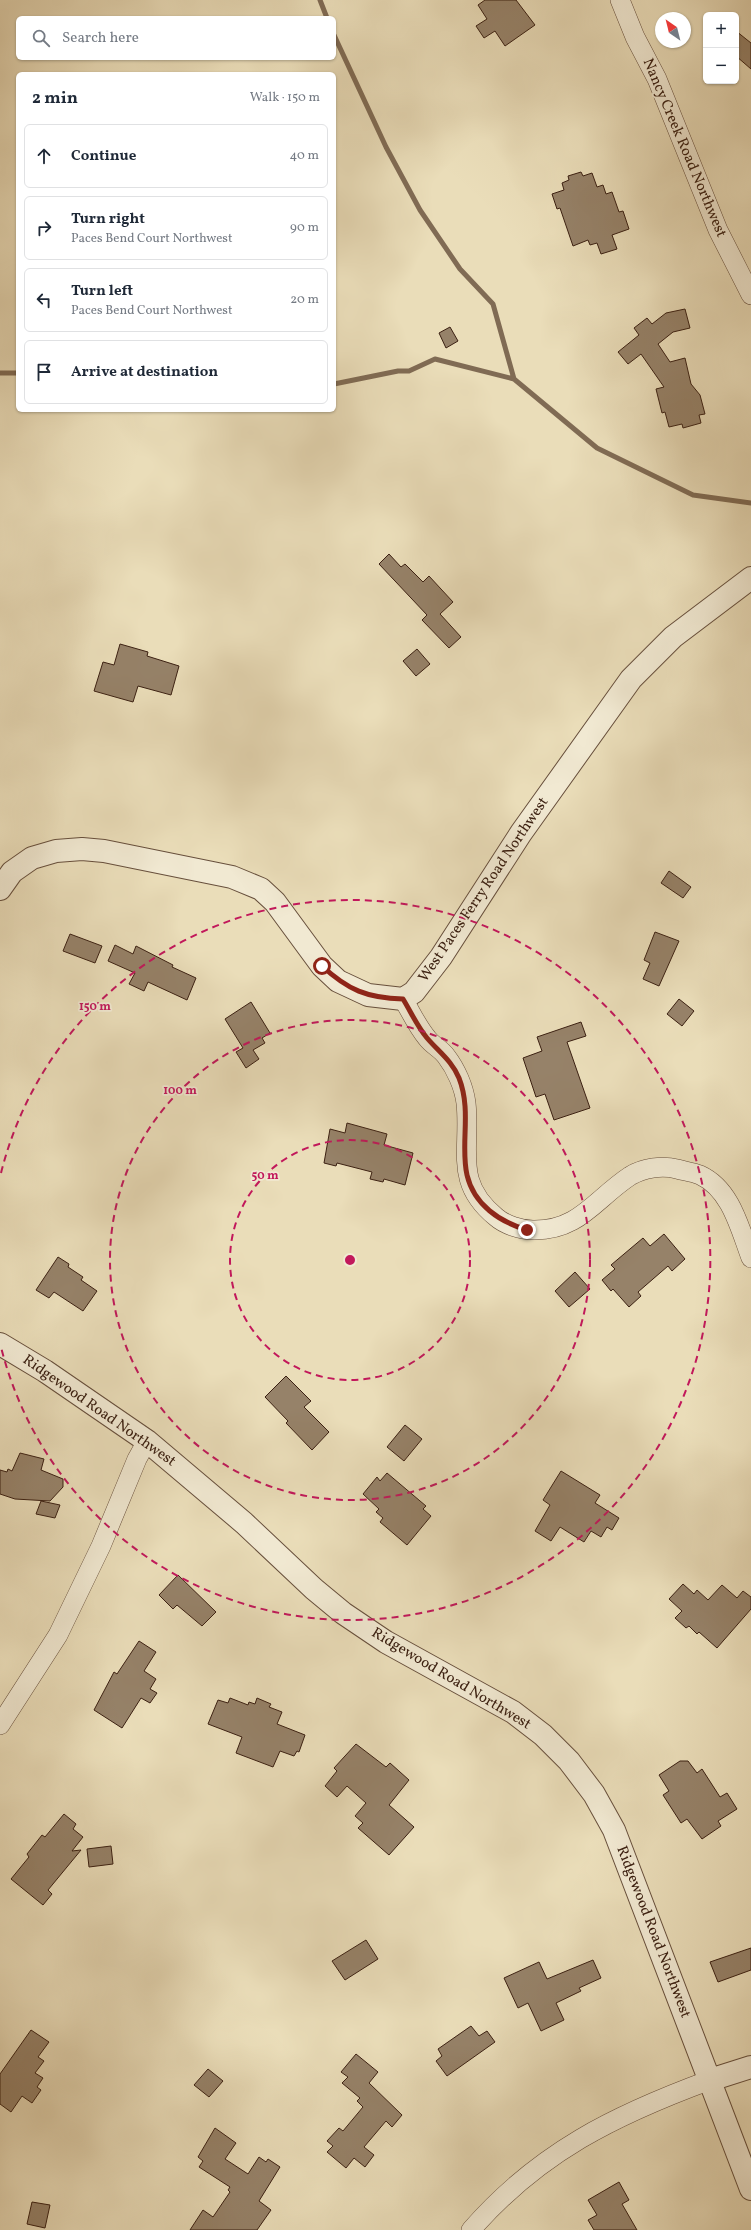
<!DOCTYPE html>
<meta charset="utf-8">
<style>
body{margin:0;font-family:Vollkorn,serif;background:#f2f2f3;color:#1f2937}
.controls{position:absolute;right:12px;top:12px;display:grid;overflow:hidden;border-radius:6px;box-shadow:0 1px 3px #0004}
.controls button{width:36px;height:36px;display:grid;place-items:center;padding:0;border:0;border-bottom:1px solid #e0e1e3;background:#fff;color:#1f2937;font:20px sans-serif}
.compass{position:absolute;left:655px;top:12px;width:36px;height:36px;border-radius:50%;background:#fff;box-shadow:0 1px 3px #0004;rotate:325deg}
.stop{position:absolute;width:12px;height:12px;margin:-9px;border:3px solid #8f2418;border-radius:50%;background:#fff}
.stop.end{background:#8f2418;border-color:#fff;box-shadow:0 1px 4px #0008}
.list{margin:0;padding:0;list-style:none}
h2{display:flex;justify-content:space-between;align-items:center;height:52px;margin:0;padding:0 16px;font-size:17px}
h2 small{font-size:13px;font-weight:400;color:#747a83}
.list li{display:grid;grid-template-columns:26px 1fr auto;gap:12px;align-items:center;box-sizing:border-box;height:64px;margin:0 8px 8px;padding:0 8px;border:1px solid #e0e1e3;border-radius:6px}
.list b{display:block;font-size:15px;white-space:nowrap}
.list p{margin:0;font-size:13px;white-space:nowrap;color:#747a83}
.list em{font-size:13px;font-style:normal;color:#747a83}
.icon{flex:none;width:22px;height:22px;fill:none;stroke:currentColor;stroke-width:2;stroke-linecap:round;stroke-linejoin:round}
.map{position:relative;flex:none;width:751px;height:2230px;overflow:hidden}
.search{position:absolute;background:#fff;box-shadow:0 1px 3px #0004;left:16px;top:16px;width:320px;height:44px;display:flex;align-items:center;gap:10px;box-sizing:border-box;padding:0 14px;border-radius:6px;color:#747a83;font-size:15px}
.panel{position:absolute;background:#fff;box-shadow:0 1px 3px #0004;left:16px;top:72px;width:320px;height:340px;border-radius:6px}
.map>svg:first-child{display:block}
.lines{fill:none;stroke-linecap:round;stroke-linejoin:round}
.stream{stroke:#806b54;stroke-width:5}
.building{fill:#968269;stroke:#3b2012}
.minor-casing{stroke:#674f3c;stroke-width:20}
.tertiary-casing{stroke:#674f3c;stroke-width:24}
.minor{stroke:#f1e9d2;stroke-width:19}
.tertiary{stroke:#f1e9d2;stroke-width:22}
.route{stroke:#8f2418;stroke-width:5}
.ring{fill:none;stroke:#c2185b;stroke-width:2;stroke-dasharray:7 5}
.labels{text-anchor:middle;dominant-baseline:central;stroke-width:3.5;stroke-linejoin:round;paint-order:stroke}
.street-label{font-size:15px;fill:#3b2012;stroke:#f1e9d2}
.centre{fill:#c2185b;stroke:#f1e9d2;stroke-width:2}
.ring-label{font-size:12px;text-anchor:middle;font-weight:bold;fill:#c2185b;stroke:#f1e9d2;stroke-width:3.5;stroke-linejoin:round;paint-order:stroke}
</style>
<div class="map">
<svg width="751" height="2230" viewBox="0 0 751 2230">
<rect width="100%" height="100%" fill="#eaddb9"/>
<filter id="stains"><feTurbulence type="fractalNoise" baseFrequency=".005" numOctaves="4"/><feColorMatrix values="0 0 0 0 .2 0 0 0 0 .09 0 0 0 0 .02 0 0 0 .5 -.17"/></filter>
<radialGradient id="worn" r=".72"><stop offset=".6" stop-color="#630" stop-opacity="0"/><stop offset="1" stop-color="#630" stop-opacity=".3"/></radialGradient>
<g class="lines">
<path class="stream" d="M320,0L327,18
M334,35L386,147L420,210L460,269L493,304L514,379
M0,373H18
M334,384L398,371H409L435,359L514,379L597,448L693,495L751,503"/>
</g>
<path class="building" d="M485,0H516L535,25L505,46L495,31L484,38L476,26L487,19L478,5Z
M736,31L751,43V69L736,56Z
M581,172L583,176L592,173L597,187L603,185L606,194L612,192L619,212L623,211L629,229L612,235L617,249L601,254L597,243L590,245L588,240L573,246L560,208L557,209L552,194L564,190L562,183L569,180L568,176Z
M685,309L690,328L673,332L658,344L670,362L685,358L691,384L700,395L705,414L699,415L701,423L683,428L682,424L669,427L665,412L662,413L656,389L664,387L641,354L628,364L618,352L639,335L634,328L647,318L652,324L666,313Z
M450,327L458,341L446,348L439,333Z
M389,554L401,567L405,564L423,582L429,576L453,602L440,614L461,637L449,648L422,620L427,615L379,564Z
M120,644L148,652L147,656L179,666L171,695L138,686L133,702L94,691L103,662L114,665Z
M417,649L430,664L416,676L403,661Z
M669,871L691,887L683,898L661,883Z
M655,932L679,941L659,986L643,979L650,963L644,960Z
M70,934L102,946L95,963L63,951Z
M115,945L133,954L136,946L173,965L172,967L196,978L187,1000L148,982L144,991L129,984L135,973L108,961Z
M679,999L694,1011L682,1026L667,1014Z
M251,1002L270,1033L262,1038L265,1043L253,1050L259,1059L246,1068L236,1052L243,1048L225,1019Z
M581,1022L586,1036L567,1042L590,1108L554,1120L545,1094L536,1097L523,1058L542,1051L537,1037Z
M347,1123L387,1134L384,1145L413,1153L405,1185L384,1179L383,1182L370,1179L372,1172L337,1163L336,1166L324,1163L330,1129L345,1133Z
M664,1234L685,1259L672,1271L668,1266L638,1292L641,1296L629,1307L613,1289L611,1291L602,1280L615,1269L611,1265L643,1238L650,1246Z
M58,1257L69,1264L68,1267L83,1277L81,1280L97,1291L83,1311L54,1292L49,1298L36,1290Z
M575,1272L590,1289L569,1307L555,1291Z
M286,1376L311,1401L304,1407L329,1432L312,1450L286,1423L288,1421L265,1397Z
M405,1425L422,1439L404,1461L387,1447Z
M20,1453L44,1459L41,1470L63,1479V1487L50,1501L15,1499L0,1494V1470L7,1472L8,1469L12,1471Z
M561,1471L600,1495L595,1503L619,1518L612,1530L607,1527L601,1537L591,1531L584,1542L560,1527L551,1541L535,1531L550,1505L543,1500Z
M387,1473L426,1506L423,1509L431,1516L407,1545L380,1522L383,1518L376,1512L379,1509L363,1494L377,1477L380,1481Z
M41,1501L60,1505L55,1518L36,1514Z
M178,1575L216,1612L202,1626L177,1605L173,1609L159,1595Z
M683,1584L694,1594L697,1590L708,1600L722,1585L737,1598L743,1591L751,1597V1609L717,1648L699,1632L697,1634L689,1626L686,1628L675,1618L682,1611L669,1599Z
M139,1641L156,1652L144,1671L156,1679L150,1689L157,1693L150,1703L141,1698L122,1728L94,1710L114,1672L117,1674Z
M230,1698L248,1705L249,1702L255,1704L257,1698L271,1704L269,1707L282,1712L277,1724L305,1735L299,1752L297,1751L294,1756L280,1751L273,1767L236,1753L242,1737L208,1724L218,1700L228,1703Z
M356,1744L386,1767L390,1763L409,1780L389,1805L414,1827L389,1855L358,1828L363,1823L355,1816L366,1803L347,1786L337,1797L325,1786L337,1771L334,1768Z
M680,1761H688L697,1773L702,1769L720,1797L727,1793L737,1809L718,1821L721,1826L702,1839L687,1819L681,1823L663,1795L669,1791L659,1775Z
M64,1814L76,1824L73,1829L83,1837L72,1851L81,1850L48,1890L52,1894L43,1905L11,1879L29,1857L27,1854L42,1835L45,1837Z
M111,1846L113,1864L89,1867L87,1849Z
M366,1940L378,1959L345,1980L332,1961Z
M751,1948V1970L718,1982L710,1962Z
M593,1960L601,1978L579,1988L581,1991L556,2003L564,2020L541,2031L528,2003L518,2008L504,1978L539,1962L547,1979Z
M471,2026L479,2036L487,2031L495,2042L447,2076L436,2061L442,2056L438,2049Z
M31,2030L49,2042L38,2057L44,2061L35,2073L43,2078L37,2087L41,2090L32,2103L22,2096L11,2112L0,2104V2074Z
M356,2054L378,2072L369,2083L402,2115L392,2127L386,2121L364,2147L374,2155L365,2167L354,2158L346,2168L327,2152L333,2146L327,2141L339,2128L343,2131L363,2107L357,2101L360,2098L342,2083L348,2077L341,2072Z
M208,2069L223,2081L209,2097L194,2085Z
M215,2128L236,2143L225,2159L248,2174L259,2157L266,2162L268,2159L280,2167L259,2201L271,2210L257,2230H190L203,2210L213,2217L230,2192L228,2190L230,2187L199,2167L203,2161L198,2157Z
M619,2182L629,2200L622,2204L637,2230H594L588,2220L597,2215L588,2200Z
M32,2202L50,2205L45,2228L27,2224Z"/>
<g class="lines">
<defs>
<path id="minor" d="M620,0L635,37L657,79L718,230L751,295
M403,999C411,1012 417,1026 427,1038C432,1045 441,1049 446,1056C456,1069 464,1087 466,1103C471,1150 453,1182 496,1217C505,1225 521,1230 533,1230C579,1231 595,1199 630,1176C643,1168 662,1165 677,1169C684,1171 693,1172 700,1175C731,1189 740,1229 751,1258
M0,1725L58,1635L101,1546L137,1459L147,1441
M471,2230C539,2152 615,2115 710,2080"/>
<path id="tertiary" d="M0,889L12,872L32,858L56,851L82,849L104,851L232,877L261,889L275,902L322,966L338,981L368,995L403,999L414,992L441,957L521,833L631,679L673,637L751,578
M0,1344L45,1371L147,1441L244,1523L314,1589L343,1613L386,1642L513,1712L543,1735L569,1761L594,1794L614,1830L751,2189
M710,2080L751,2067"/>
</defs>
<use href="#minor" class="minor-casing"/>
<use href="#tertiary" class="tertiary-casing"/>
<use href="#minor" class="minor"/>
<use href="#tertiary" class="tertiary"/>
</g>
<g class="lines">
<path class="route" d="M322,966C348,990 367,998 403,999C411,1012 417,1026 427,1038C439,1052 452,1061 459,1078C472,1111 460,1145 467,1175C474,1205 500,1222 527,1230"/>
</g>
<g class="ring">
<circle cx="350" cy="1260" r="120"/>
<circle cx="350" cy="1260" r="240"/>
<path d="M1 1173A360 360 0 1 1 1 1347"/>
</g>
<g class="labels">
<g class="street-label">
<text transform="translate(684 148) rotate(67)">Nancy Creek Road Northwest</text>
<text transform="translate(484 890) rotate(-56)">West Paces Ferry Road Northwest</text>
<text transform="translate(99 1411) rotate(35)">Ridgewood Road Northwest</text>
<text transform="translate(451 1679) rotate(31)">Ridgewood Road Northwest</text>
<text transform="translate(653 1932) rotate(69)">Ridgewood Road Northwest</text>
</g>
</g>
<circle cx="350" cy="1260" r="6" class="centre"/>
<g class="ring-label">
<text x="95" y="1010">150 m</text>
<text x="180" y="1094">100 m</text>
<text x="265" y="1179">50 m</text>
</g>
<rect width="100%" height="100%" filter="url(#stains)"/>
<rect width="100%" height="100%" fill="url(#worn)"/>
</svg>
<div class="controls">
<button>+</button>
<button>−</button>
</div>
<svg class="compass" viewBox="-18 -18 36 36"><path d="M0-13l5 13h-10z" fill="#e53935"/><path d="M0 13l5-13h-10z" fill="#747a83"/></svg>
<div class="stop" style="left:322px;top:966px"></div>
<div class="stop end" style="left:527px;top:1230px"></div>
<div class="search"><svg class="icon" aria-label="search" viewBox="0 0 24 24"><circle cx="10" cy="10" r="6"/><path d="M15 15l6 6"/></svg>Search here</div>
<section class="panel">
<h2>2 min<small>Walk · 150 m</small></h2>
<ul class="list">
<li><svg class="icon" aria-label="ahead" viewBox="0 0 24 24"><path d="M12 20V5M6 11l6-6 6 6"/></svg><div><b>Continue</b></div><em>40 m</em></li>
<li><svg class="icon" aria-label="right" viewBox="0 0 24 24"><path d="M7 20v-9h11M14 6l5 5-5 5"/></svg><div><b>Turn right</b><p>Paces Bend Court Northwest</p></div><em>90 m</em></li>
<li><svg class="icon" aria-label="left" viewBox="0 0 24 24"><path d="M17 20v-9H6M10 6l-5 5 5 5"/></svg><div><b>Turn left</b><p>Paces Bend Court Northwest</p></div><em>20 m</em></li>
<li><svg class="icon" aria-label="arrive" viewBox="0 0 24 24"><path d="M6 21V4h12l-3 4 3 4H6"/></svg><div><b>Arrive at destination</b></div></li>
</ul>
</section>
</div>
